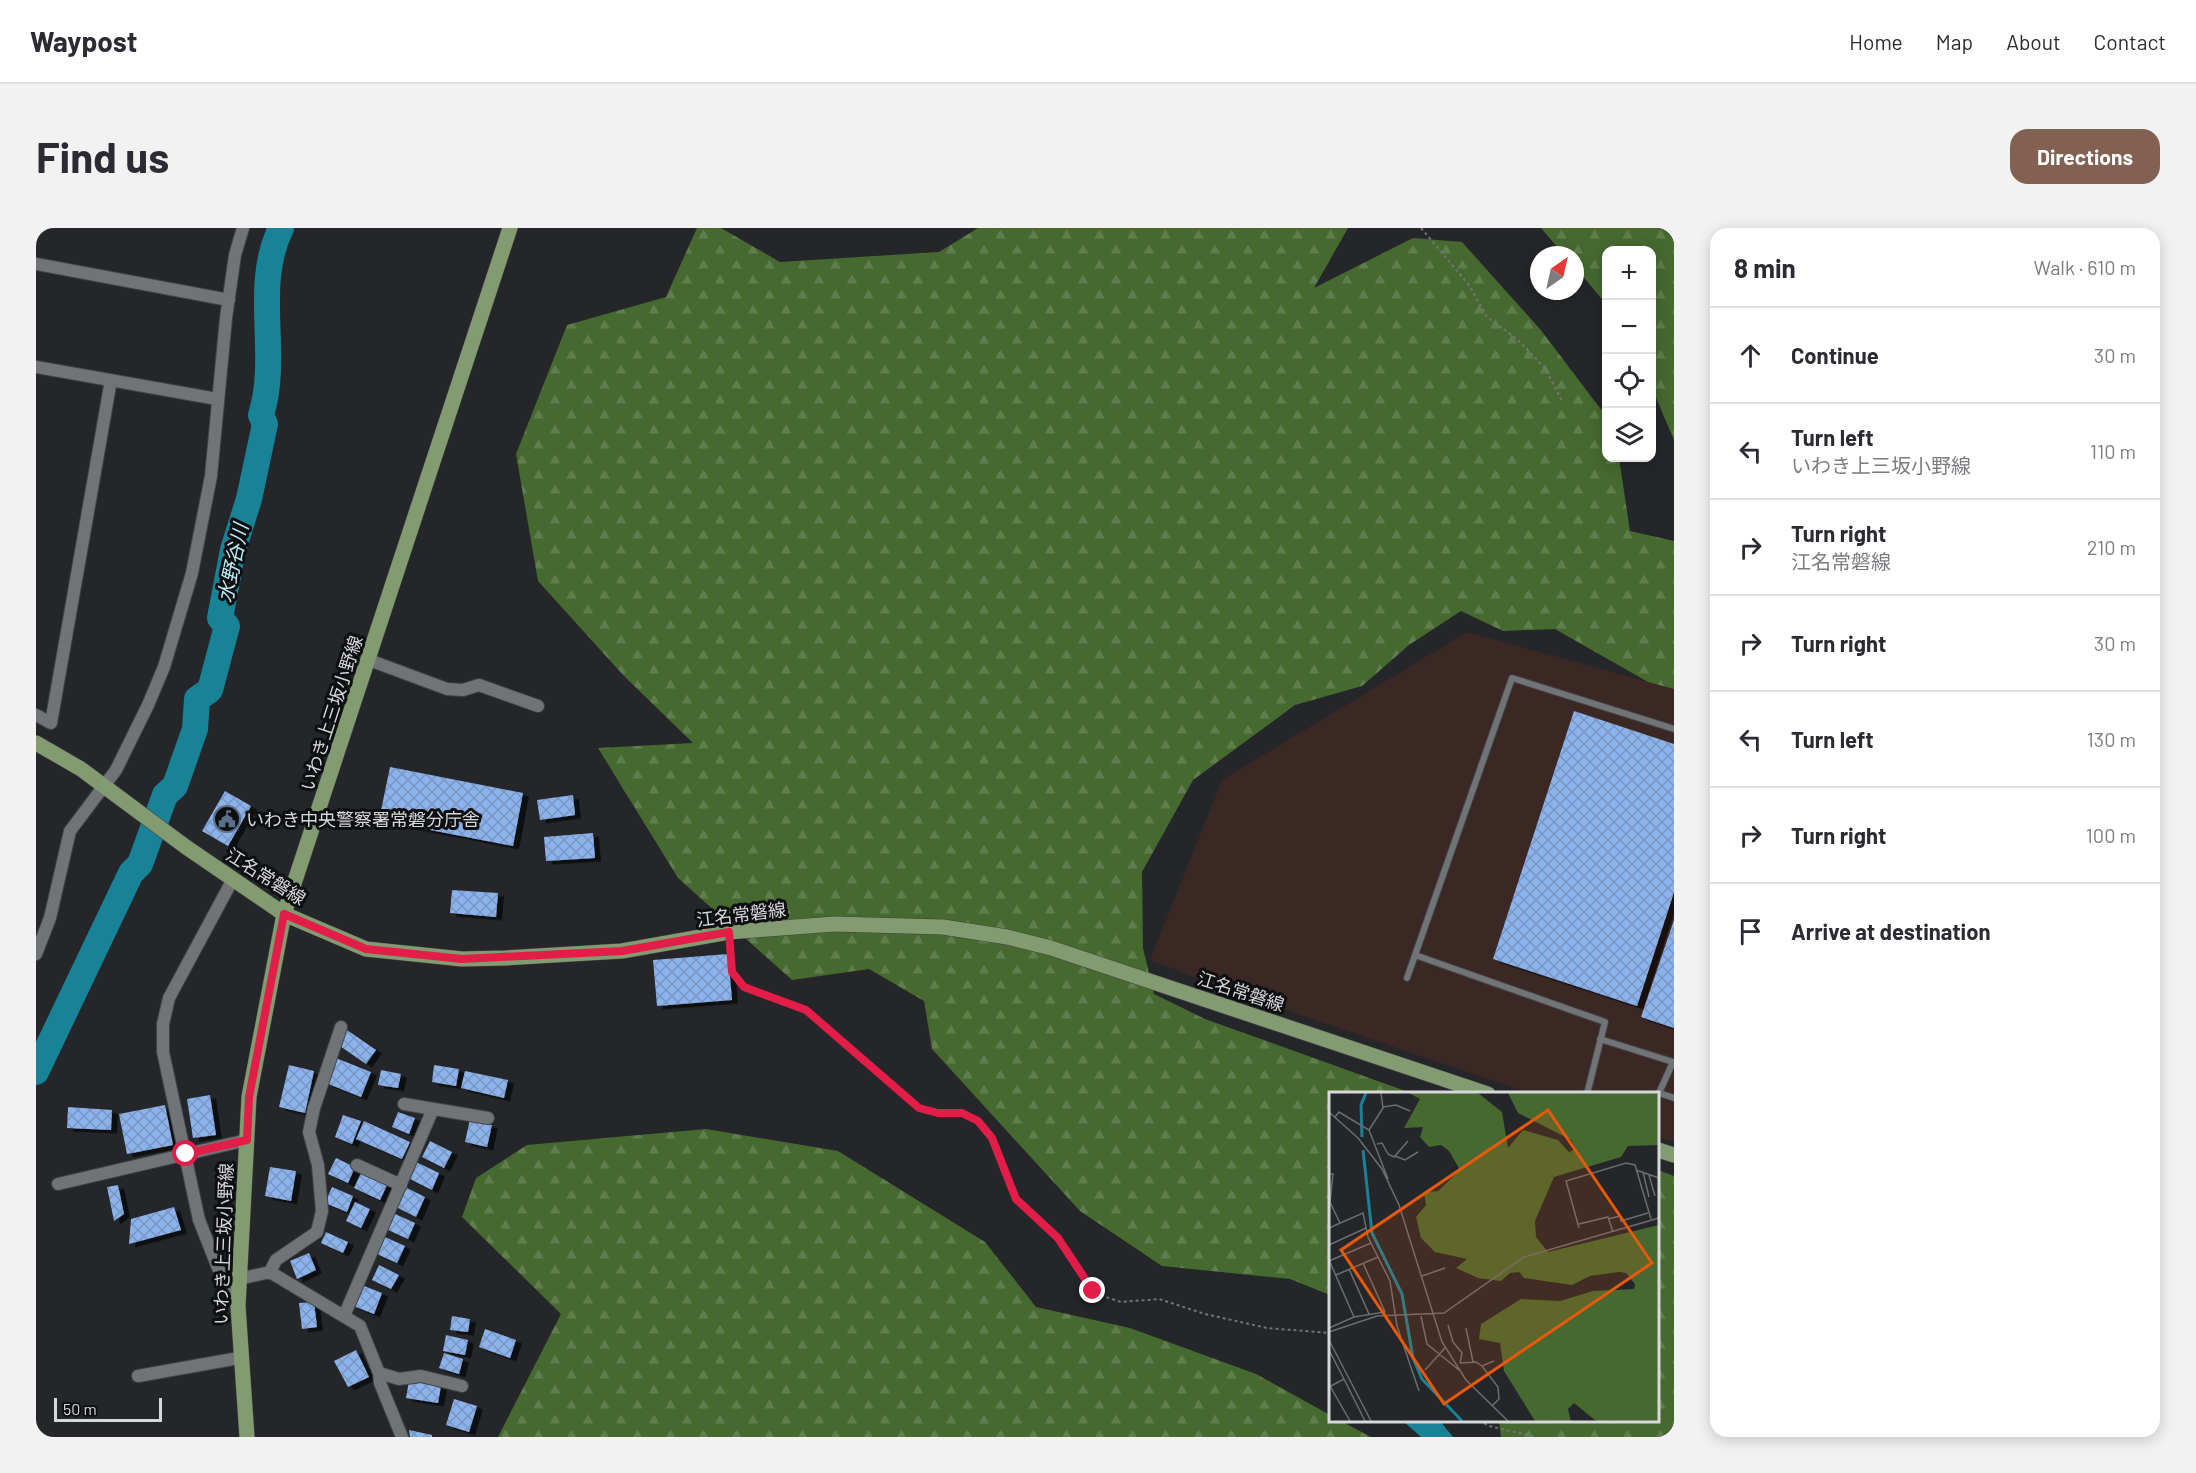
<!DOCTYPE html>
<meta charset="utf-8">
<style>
body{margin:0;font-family:Barlow,"Noto Sans JP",sans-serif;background:#f2f2f3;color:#2b2b33}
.controls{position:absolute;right:18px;top:18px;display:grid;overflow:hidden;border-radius:12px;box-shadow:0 3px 15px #0003}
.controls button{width:54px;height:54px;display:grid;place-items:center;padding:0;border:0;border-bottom:2px solid #e1e1e2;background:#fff;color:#2b2b33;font:30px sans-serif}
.compass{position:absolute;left:1494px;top:18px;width:54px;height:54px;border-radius:50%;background:#fff;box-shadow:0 3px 15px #0003;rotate:34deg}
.scale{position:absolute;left:18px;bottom:15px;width:108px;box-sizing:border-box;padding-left:6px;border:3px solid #d7d8da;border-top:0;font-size:16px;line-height:21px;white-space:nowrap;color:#d7d8da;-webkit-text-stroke:4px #0e0f10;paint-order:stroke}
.stop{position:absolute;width:18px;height:18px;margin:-14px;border:4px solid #e11d48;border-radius:50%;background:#fff}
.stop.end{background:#e11d48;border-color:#fff;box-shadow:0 2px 6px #0008}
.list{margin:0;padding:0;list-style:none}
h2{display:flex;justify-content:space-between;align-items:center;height:78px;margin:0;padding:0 24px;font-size:26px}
h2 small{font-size:20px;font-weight:400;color:#7c7c81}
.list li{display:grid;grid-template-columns:39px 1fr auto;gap:18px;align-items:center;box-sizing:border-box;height:96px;padding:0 24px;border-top:2px solid #e1e1e2}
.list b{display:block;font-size:22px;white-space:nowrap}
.list p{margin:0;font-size:20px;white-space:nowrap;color:#7c7c81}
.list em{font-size:20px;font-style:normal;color:#7c7c81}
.icon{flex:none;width:33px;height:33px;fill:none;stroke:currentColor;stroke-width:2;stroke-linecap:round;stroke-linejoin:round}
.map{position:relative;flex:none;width:1638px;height:1209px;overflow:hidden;border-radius:18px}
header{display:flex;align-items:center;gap:36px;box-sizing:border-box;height:84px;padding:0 30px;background:#fff;border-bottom:2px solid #e1e1e2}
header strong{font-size:28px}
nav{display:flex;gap:33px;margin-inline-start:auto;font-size:21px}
.intro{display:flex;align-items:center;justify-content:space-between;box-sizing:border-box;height:144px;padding:0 36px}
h1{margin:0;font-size:42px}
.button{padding:15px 27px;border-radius:18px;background:#836152;color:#fff;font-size:21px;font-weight:700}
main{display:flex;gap:36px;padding:0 36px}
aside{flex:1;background:#fff;border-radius:18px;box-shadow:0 3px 15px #0003}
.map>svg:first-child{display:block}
.industrial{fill:#3b2825}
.forest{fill:url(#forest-firs)}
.water{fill:url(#water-ripples)}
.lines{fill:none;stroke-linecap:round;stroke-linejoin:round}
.river{stroke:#188297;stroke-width:26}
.building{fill:url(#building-cross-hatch);filter:url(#shadow)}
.lane-casing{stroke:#424346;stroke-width:8}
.street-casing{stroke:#424346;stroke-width:14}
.primary-casing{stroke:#424346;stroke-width:16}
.path{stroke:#737477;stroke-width:2;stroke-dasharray:3 3;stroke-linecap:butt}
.lane{stroke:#717477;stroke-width:6}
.street{stroke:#717477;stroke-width:12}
.primary{stroke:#829b70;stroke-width:15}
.route{stroke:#e11d48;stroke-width:8}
.labels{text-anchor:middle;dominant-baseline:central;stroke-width:6;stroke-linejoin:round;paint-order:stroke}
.street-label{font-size:18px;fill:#d7d8da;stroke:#0e0f10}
.poi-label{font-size:18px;fill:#d7d8da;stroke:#0e0f10;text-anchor:start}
.water-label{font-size:20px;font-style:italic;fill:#bfecf8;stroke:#0e0f10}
.inset-river{fill:none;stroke:#188297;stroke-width:3}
.inset-road{fill:none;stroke:#6c6d70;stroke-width:1.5}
.view{fill:#e8590c;fill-opacity:0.15;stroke:#e8590c;stroke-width:3}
.inset-edge{fill:none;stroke:#d7d8da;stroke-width:3}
</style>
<header>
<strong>Waypost</strong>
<nav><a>Home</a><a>Map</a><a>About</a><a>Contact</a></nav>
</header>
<div class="intro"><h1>Find us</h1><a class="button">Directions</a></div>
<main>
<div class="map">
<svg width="1638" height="1209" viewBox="0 0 1638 1209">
<defs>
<pattern id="forest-firs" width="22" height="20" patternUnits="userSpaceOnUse" patternTransform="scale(1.5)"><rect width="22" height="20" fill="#466930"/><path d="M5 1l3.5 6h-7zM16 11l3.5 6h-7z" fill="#607e4d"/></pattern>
<pattern id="water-ripples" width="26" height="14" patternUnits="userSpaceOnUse" patternTransform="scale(1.5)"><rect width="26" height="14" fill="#188297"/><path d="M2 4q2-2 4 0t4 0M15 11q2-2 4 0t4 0" fill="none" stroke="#266b79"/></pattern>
<pattern id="building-cross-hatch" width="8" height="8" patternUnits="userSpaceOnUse" patternTransform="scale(1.5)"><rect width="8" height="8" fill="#8cb2ec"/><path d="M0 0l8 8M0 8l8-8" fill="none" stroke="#7996c1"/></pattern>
<filter id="shadow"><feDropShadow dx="6" dy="3.5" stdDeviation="0" flood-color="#0009"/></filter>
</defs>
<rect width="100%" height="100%" fill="#242629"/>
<path class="industrial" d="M1431,404L1638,461V914L1622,909V866L1493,865L1203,766L1114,732L1186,552Z"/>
<path class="forest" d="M661,0H685L744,34L903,24L942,0H1312L1278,60L1377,10L1426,14L1504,101L1570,188V230H1583L1594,303L1638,313V461L1612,454L1519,401L1467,403L1425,383L1373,417L1326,458L1259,477L1157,552L1106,644L1107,720L1118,766L1169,791L1375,865L1294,866V1067L1254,1051L1126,1038L1044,983L896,821L888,773L833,741L756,752L642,650L562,520L657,515L587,447L502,353L480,226L531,97L630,69Z
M1505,0H1638V212L1616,160V22H1570V76L1539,39V27H1528Z
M670,901L802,923L949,1014L1000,1079L1094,1100L1220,1146L1294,1187V1192L1305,1193L1335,1209H462L525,1086L426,989L440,950L491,917Z
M1622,942L1638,948V1209H1465L1463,1193L1622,1192Z"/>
<path class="water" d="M1367,1193H1404L1417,1209H1385Z"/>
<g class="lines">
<path class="river" d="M0,844L95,645L104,636L129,567L139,558L159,501L161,471L174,462L191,398L184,390L197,322L213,271L229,196L225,187C244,126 216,59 245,0"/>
</g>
<path class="building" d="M1538,483L1638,516V664L1601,778L1457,731Z
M354,539L487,565L477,618L343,592Z
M189,563L215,578L192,618L166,603Z
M537,567L539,587L504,592L501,572Z
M557,605L559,630L510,633L508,609Z
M416,662L462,665L460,689L414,685Z
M1638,692V800L1605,789Z
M692,726L696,772L621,778L617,732Z
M311,802L340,822L330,836L301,816Z
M300,830L335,844L325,869L290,855Z
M253,837L278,843L269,885L243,879Z
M398,837L423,841L420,858L396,854Z
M345,842L365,846L362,860L342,857Z
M429,843L472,852L468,870L425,860Z
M174,867L180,907L157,910L151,871Z
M129,877L137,917L91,926L83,886Z
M32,879L76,882L75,902L31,900Z
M362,884L379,890L373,906L356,899Z
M307,887L325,893L316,916L299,909Z
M434,891L456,897L451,919L429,914Z
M328,893L374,914L366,931L320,911Z
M394,913L416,924L408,940L386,929Z
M300,930L319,939L312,955L292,946Z
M380,934L403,945L396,962L372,950Z
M234,939L260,943L255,973L229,968Z
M326,943L352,955L344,972L318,960Z
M82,957L88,986L78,993L71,959Z
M296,959L317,968L311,984L289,975Z
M369,959L389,969L380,989L360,979Z
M319,974L334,981L325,1000L310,993Z
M138,979L145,1002L93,1016L95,991Z
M357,985L379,995L372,1011L350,1001Z
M290,1004L312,1014L307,1025L285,1015Z
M349,1009L369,1018L361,1035L341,1026Z
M273,1025L280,1042L261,1051L254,1033Z
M343,1037L363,1047L355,1061L336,1052Z
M323,1056L346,1065L338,1086L315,1077Z
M278,1074L281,1099L266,1101L263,1075Z
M416,1088L434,1091L432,1104L414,1102Z
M449,1101L480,1112L474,1130L443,1119Z
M410,1107L432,1112L429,1127L407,1123Z
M320,1122L333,1149L312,1159L298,1133Z
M408,1125L427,1131L423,1146L403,1140Z
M373,1153L405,1158L402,1175L370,1170Z
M418,1171L441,1178L433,1204L410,1197Z
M373,1202L396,1207V1209H374Z"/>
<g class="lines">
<defs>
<path id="lane" d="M1379,727L1569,794L1551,866
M1371,750L1476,450L1638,501
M1564,811L1637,834L1623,865L1638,870"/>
<path id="street" d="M0,36L193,72
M0,139L181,171
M333,432L411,461L427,462L443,457L502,478
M0,487L15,495L75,152
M197,651L133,770L127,796V824L163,992L182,1040L202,1078
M0,726L14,690L34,603L80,542L112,477L128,439L156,345L175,248L190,90L199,27L207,0
M368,876L452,890
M321,937L365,957
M22,956L211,912
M234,1044L240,1032L281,1004L286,983L282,937L273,904L278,880L305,799
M203,1051L234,1044L324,1098L343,1145L363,1151L385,1148L426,1158
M308,1088L397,881
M343,1145L344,1155L366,1209
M102,1148L203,1130"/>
<path id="primary" d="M0,515L45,541L150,619L248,686L330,721L426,731L469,730L586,723L693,704L798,696L907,699L971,709L1015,720L1452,866
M1622,922L1638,927
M211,1209L202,1078L213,869L248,686L474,0"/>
</defs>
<use href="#lane" class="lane-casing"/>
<use href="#street" class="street-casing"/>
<use href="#primary" class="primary-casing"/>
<path class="path" d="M1385,0L1433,57L1451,89L1481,111L1509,140L1527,175
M695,717L697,744L708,759L770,782L883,880L902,885H926L942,893L956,910L980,971L1022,1010L1061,1066L1085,1074L1123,1071L1169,1086L1231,1100L1294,1105
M1443,1192L1453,1198L1500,1209"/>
<use href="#lane" class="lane"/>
<use href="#street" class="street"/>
<use href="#primary" class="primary"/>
</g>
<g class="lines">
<path class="route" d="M150,926L211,912L213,869L248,686L330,721L426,731L586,723L693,704L696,744L708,759L770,782L883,880L902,885H926L942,893L956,910L980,971L1022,1010L1057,1063"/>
</g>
<defs>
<symbol id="civic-ring" viewBox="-11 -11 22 22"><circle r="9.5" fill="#0e0f10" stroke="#5c6f8a" stroke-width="1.5"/><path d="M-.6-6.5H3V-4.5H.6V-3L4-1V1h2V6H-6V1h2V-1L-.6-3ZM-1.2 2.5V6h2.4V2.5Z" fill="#5c6f8a"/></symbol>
</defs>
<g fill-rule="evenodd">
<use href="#civic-ring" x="176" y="576" width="30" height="30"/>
</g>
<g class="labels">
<g class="street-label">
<text transform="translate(295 485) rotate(-72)">いわき上三坂小野線</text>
<text transform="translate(230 648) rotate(32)">江名常磐線</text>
<text transform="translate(705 686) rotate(-7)">江名常磐線</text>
<text transform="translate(1205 763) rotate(18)">江名常磐線</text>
<text transform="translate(187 1016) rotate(-88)">いわき上三坂小野線</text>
</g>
<g class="poi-label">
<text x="210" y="591">いわき中央警察署常磐分庁舎</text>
</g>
<g class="water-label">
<text transform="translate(196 335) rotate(-78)">水野谷川</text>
</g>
</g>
<g transform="translate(1293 864)">
<rect width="330" height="330" fill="#242629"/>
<path d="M80,1H149L173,20L179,56L194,38L229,48L240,60L247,57L242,48L189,21L179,1H330V53L299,54L292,65L225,85L206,129L207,145L219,160L330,133V329H267L245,311L239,317L242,329H206L175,279L171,251L150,247L152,232L192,207L231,209L264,199L305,197L306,192L297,181L290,180L261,184L243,193L195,186L190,180L181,181L172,189L149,186L127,176L138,167L106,160L92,146L87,125L97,113L95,100L109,99L131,78L120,59L112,53L100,55L91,45L94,35L75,36L91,7Z" fill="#466930"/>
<path class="inset-river" d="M33,45L32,13L37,1M34,58L43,141L73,202L84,266L93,287L133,329"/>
<path class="inset-road" d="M54,15L67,13L81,19M0,20L29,46L53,77L70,113L113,250L137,288L179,329M6,25L10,20L40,38L59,87M40,38L54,16L52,1M48,52L53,51L59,62L65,65L79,49M66,64L76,68L89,60M307,78L330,86M314,80L320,105M0,82H4L1,110L11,131M320,83L326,104M279,127L291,124L292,129L319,121M250,132L279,125L284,140M0,136L34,121L39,145L61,189L68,234L90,299M250,136L237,89L297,71L306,73L322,127M0,153L37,136M0,168L25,225M0,169L42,151M20,177L40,222M7,183L49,165M93,184L116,176M92,224L98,252L130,278M119,233L124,250L133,261L131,271M0,236L25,225L56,220L34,171M137,236L144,270M0,240L48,224L115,221L195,165L330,126M0,248L42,329M0,258L15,287M131,271L147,270L153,274L165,269M153,274L169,295L170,307L163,314M96,278L116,256M1,294L21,329M0,295L15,287L36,329"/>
<path class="view" d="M219,18L323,171L115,312L12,158Z"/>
<rect width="330" height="330" class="inset-edge"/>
</g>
</svg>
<div class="controls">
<button>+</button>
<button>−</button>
<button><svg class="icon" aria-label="locate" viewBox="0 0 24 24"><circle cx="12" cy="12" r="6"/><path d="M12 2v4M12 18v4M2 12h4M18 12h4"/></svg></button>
<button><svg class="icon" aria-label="layers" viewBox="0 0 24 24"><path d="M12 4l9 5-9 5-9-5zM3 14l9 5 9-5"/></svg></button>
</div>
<svg class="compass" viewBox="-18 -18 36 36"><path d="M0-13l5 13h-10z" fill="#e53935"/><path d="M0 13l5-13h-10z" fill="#7c7c81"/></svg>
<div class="scale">50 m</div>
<div class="stop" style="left:150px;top:926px"></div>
<div class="stop end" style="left:1057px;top:1063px"></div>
</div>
<aside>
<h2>8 min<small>Walk · 610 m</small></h2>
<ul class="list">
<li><svg class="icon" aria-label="ahead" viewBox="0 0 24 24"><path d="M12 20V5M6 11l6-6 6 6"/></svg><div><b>Continue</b></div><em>30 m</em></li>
<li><svg class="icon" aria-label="left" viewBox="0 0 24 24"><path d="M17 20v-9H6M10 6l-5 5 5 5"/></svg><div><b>Turn left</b><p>いわき上三坂小野線</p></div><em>110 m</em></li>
<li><svg class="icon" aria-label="right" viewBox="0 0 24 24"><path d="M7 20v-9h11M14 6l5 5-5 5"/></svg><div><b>Turn right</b><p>江名常磐線</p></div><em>210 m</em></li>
<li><svg class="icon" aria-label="right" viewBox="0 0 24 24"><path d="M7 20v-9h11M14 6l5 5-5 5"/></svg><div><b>Turn right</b></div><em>30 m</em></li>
<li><svg class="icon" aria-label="left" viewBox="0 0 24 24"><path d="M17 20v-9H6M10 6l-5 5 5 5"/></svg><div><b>Turn left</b></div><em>130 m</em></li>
<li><svg class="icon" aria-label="right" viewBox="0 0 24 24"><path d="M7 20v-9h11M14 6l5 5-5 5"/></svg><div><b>Turn right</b></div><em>100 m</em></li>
<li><svg class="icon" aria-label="arrive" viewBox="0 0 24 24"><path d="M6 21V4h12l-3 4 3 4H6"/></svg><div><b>Arrive at destination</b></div></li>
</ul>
</aside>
</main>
